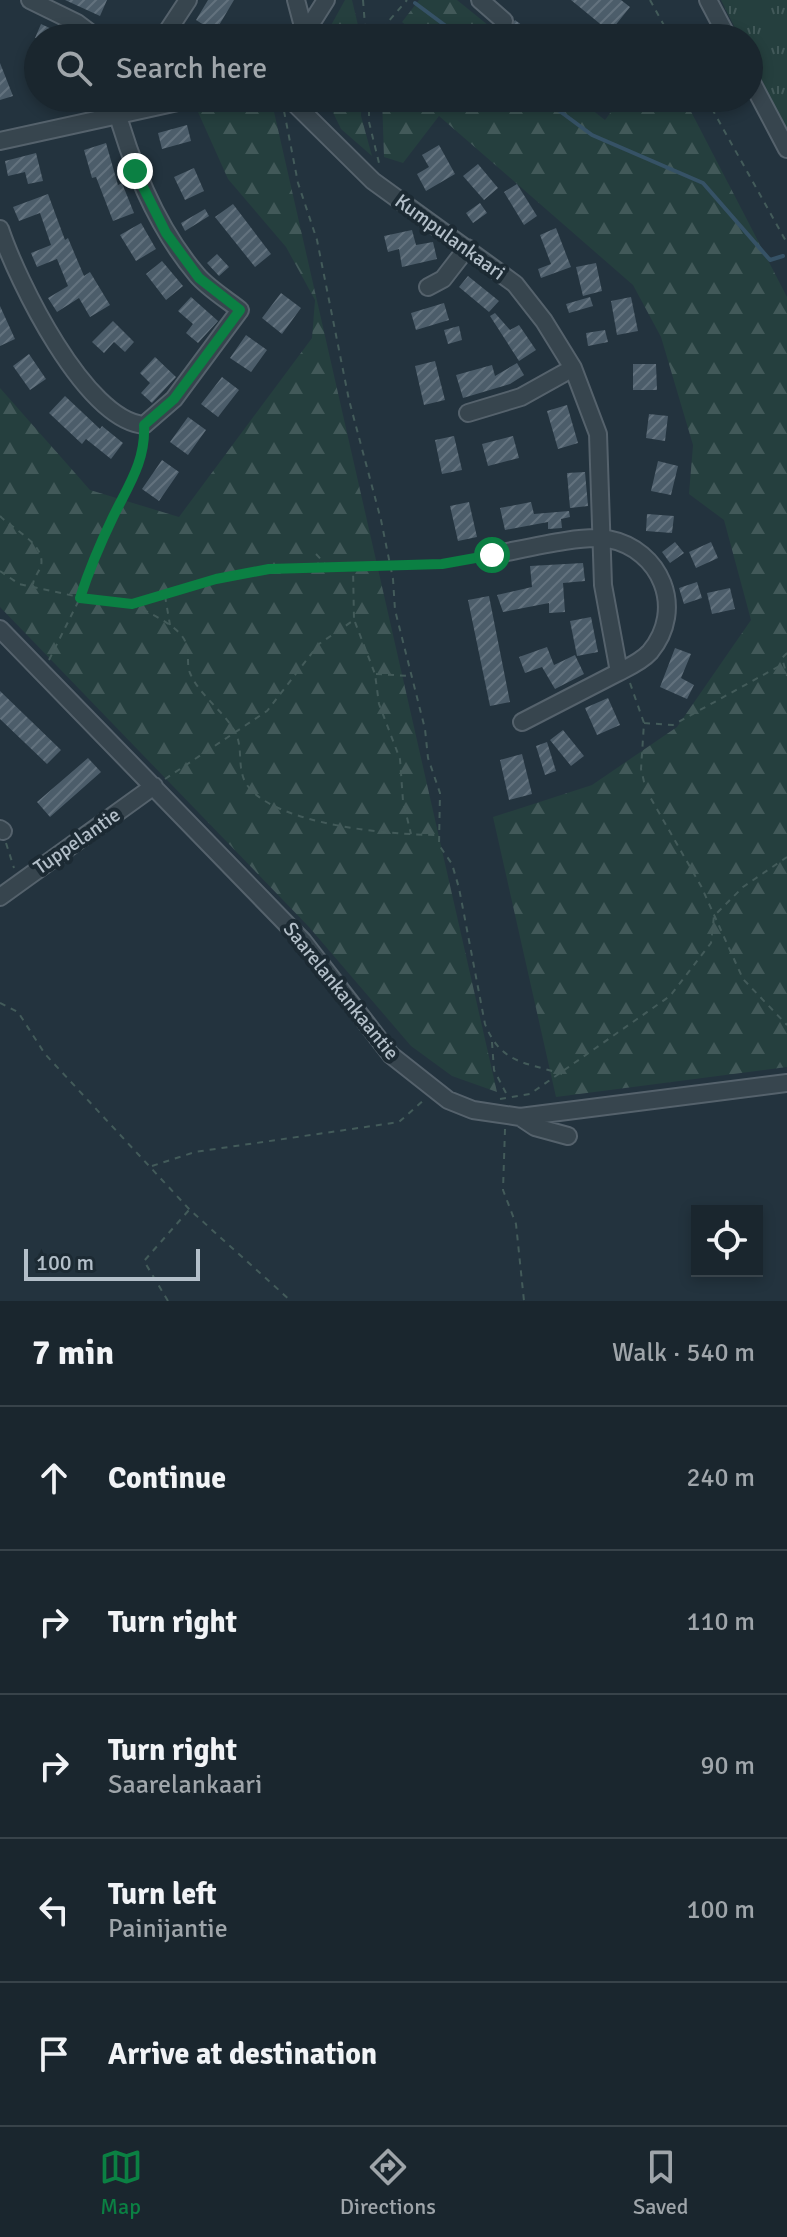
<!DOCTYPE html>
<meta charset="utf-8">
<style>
body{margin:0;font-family:Signika,sans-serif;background:#27323a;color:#f1f3f6}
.controls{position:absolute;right:24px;bottom:24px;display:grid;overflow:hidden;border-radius:0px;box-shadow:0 4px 12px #0003}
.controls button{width:72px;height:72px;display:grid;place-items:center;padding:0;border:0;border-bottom:2px solid #38434a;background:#1a262e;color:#f1f3f6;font:40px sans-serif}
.scale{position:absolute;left:24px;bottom:20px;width:176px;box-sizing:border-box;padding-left:8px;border:4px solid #b3bfc9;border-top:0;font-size:22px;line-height:28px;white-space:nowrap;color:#b3bfc9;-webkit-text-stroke:6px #1c2a33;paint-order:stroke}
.stop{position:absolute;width:24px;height:24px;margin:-18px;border:6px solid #0b8043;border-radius:50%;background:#fff}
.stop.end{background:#0b8043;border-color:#fff;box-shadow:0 2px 8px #0008}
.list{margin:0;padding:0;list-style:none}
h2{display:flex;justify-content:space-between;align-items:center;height:104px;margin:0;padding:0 32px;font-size:34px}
h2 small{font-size:26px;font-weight:400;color:#9fa5aa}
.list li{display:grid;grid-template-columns:52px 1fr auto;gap:24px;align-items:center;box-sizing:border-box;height:144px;padding:0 32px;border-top:2px solid #38434a}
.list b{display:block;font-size:30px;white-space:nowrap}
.list p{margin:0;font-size:26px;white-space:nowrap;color:#9fa5aa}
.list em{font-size:26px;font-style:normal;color:#9fa5aa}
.icon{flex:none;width:44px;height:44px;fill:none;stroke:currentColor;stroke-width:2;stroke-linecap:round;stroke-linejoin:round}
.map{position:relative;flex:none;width:787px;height:1301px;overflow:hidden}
.search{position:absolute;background:#1a262e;box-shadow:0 4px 12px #0003;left:24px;right:24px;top:24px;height:88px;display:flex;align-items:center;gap:20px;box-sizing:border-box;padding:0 28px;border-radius:44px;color:#9fa5aa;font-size:30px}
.sheet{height:824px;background:#1a262e}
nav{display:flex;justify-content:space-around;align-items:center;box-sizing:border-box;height:112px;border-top:2px solid #38434a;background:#1a262e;font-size:22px;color:#9fa5aa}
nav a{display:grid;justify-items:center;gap:4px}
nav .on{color:#0b8043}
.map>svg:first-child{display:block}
.grass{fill:url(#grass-tufts)}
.forest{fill:url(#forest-firs)}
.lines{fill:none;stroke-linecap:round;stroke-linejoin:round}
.stream{stroke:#365266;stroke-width:4}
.building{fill:url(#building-hatch)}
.minor-casing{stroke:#55626c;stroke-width:20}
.path{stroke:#435b5a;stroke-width:2;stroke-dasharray:6 6;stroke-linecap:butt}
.minor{stroke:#37454e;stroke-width:16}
.route{stroke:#0b8043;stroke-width:10}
.labels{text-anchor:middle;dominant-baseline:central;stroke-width:8;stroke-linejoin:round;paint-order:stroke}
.street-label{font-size:20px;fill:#b3bfc9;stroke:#1c2a33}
</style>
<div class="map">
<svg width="787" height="1301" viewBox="0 0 787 1301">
<defs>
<pattern id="grass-tufts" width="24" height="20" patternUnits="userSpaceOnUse" patternTransform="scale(2)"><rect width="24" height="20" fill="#253f3e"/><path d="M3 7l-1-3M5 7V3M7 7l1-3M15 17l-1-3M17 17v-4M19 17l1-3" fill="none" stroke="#425959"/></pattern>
<pattern id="forest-firs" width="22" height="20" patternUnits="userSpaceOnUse" patternTransform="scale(2)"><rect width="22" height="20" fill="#253f3e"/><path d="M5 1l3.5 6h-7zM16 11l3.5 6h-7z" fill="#425959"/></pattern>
<pattern id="building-hatch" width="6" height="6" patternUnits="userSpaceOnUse" patternTransform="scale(2)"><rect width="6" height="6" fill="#4c5d6a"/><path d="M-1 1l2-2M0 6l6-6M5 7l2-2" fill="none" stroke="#63727e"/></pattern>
</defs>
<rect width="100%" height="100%" fill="#23333e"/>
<path class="grass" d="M721,0H787V130L749,55V38H740Z"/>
<path class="forest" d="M345,0H352L361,38H324Z
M419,0H457L504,38H421L402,22Z
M251,98H267L272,103L497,1092L452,1076L411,1046L309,927L0,607V388L90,490L179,517L312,338L315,300L286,247L228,179L198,112Z
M326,98H362L361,116L372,156L341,129Z
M382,98H577L605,120L621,98H684L787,297V1067L556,1097L493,817L592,785L677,727L751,620L724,520L689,494L693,445L661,337L633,285L439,116L403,163L384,157Z"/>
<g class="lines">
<path class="stream" d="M415,3L462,38
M542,98L592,135L703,183L770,260L783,256"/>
</g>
<path class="building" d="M65,0H107L100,16Z
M208,0H234L215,32L196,20Z
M571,0H621L630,7L610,32Z
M515,20L539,38H515L506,32Z
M41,24L71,38H35Z
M0,63L13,96L0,100Z
M187,125L191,141L162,149L158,133Z
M106,143L118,185L122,183L134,213L113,221L96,177L92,178L84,150Z
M439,145L455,174L426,191L417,174L429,167L422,155Z
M36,153L43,181L28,184L25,172L8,176L5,161Z
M478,164L498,188L484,200L463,176Z
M194,168L204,191L185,200L174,177Z
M517,184L537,216L524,225L504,192Z
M48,194L65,240L68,238L84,276L90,272L110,305L90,317L79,298L57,312L48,298L68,286L57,259L37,267L31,253L51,245L40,213L19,221L13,207Z
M480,203L487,213L473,223L466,213Z
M233,204L271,254L255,267L215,217Z
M205,209L209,216L185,231L181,223Z
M141,223L156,249L136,261L120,235Z
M556,228L571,267L541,278L538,269L551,264L540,235Z
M412,230L416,245L433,242L437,259L402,267L399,249L388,252L384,236Z
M217,254L229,267L219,276L207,263Z
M162,261L183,286L166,300L146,274Z
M596,263L602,291L583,296L576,267Z
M468,276L499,301L489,312L459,287Z
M281,293L301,308L282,334L262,318Z
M191,297L218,321L198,343L186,333L193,324L178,311Z
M590,297L593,306L569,313L566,304Z
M631,297L638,331L617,335L611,301Z
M444,303L449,320L416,330L411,313Z
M0,306L15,339L0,346Z
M495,313L510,330L519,325L536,350L519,361L490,316Z
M113,321L134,342L125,352L114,342L104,353L92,342Z
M459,326L462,340L448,344L444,330Z
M605,330L608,342L588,346L586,333Z
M246,335L267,350L251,372L230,358Z
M29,354L46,379L30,390L13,366Z
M155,357L176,377L152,403L141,393L150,383L140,373Z
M435,361L445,400L424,405L415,366Z
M517,363L524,375L510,384L463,398L456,375L492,365L495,376Z
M633,364H656L657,390H633Z
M222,377L239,390L218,417L201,404Z
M65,396L100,429L102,426L123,443L111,459L86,439L82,444L49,413Z
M567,405L578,443L558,449L547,411Z
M649,414L668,416L665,441L646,438Z
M188,417L206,430L188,455L170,442Z
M454,436L462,470L442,474L435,440Z
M513,436L519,458L488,466L482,444Z
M162,460L179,472L159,501L142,489Z
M658,461L678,466L671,495L651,491Z
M585,472L588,506L570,508L567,473Z
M469,502L477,537L458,541L450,506Z
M531,502L534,514L569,511L570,517L561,519L562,528L548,529V522L505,530L500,508Z
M647,514L674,516L672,533L646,531Z
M675,542L684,553L670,563L662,552Z
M711,542L718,558L696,568L689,552Z
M583,563L585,581L563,583L565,612L549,613V603L503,612L497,595L532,587L530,566Z
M697,582L702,598L684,604L679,588Z
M730,588L735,609L712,614L707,593Z
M489,596L510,702L490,706L468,600Z
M591,617L598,652L577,656L570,621Z
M547,647L554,665L575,655L584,674L555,689L542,667L525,673L519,657Z
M675,648L691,654L681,678L694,685L687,699L660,687Z
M0,691L61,750L47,764L0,719Z
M608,698L620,725L597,735L585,708Z
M563,730L584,756L571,766L550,740Z
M547,742L556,771L545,775L536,746Z
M522,754L532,794L509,800L500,760Z
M88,758L101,772L50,817L37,802Z"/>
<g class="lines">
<defs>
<path id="minor" d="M30,0L77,23L97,38
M296,0L305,34
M480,0L504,21
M708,0L728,38
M163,38L188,0
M302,38L326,0
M749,77L787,149
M289,98L373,181L515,284L544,321L573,368L598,434L603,585L619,672L522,722
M0,141L196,98
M0,229C17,280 85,420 144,425L174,399L240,310C226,299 208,288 197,275C154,224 130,161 113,98
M428,287L443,279L467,248
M468,413L521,397L573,368
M492,555C520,550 582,534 608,539C661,549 686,609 650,652C642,661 629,667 619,672
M0,629L303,941L391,1055L448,1100L473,1110L520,1117L787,1083
M0,829L3,831
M0,897L154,786
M520,1117L535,1127L568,1136"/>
</defs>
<use href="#minor" class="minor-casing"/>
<path class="path" d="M363,0L366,38
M650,0L671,38
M276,38L287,26
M374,38L407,0
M315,98L320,108
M369,98V122L380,167
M706,98L787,243
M67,111L99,103
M284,111L298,183L317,240L349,400L381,520L393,579L395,610L425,729L428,758L440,793L439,845L452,864L459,888L485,1024C501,1064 525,1062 562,1074
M0,516C12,529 46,544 41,566C39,572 34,577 33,584
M316,554L327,566L342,567L477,559
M0,571L19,584L116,605C150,603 182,589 214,580C251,569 289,568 327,566
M165,596L170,625
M132,604C148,613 179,625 186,643C190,652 186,664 190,673C199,695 224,711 235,732C244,748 236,769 247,785C275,825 391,835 438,835
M355,622L375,674L379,704L400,759L403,801L411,834
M787,653L782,658L787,676
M49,660L80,598L92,561L128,493L145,440
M376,674L410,676
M630,683L644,723L641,769L646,790L701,886L743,979L787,1025
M644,723L673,725L783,664
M165,779L267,711L319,644L354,620L353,567
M6,843L14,868
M0,1003L18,1012L45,1054L190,1210L291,1301
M492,1042L494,1070L507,1095
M500,1099L530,1094L670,996L711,943L714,916L743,887L787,857
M505,1129L503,1190L516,1224L524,1301
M152,1166L195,1152L399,1122L425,1099
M168,1301L144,1261L189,1210"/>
<use href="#minor" class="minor"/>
</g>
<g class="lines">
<path class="route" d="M135,171L166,233L199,278L240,310L174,399L144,425C146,461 128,486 113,517C100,544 89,570 80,598L132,604L216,579L269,569L442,564L492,555"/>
</g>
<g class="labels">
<g class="street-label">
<text transform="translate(450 237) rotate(36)">Kumpulankaari</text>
<text transform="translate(77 841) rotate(-35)">Tuppelantie</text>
<text transform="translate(341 991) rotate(51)">Saarelankankaantie</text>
</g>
</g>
</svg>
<div class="controls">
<button><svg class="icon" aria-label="locate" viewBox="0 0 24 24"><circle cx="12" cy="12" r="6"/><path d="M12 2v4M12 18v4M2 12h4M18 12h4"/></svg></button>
</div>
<div class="scale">100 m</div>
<div class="stop" style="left:492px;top:555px"></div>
<div class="stop end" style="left:135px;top:171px"></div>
<div class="search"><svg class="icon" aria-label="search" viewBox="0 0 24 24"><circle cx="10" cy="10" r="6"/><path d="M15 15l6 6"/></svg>Search here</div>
</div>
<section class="sheet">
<h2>7 min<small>Walk · 540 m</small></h2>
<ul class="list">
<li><svg class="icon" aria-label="ahead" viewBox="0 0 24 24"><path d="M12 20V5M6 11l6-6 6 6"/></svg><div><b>Continue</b></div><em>240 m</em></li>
<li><svg class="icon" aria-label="right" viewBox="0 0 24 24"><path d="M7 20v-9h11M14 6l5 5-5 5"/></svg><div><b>Turn right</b></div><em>110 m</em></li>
<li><svg class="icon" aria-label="right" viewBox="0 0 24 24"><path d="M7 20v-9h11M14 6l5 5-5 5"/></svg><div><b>Turn right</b><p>Saarelankaari</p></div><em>90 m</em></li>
<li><svg class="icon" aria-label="left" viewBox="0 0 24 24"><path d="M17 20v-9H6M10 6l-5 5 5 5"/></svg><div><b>Turn left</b><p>Painijantie</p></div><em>100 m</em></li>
<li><svg class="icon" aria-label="arrive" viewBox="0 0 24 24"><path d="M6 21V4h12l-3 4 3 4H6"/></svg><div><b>Arrive at destination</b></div></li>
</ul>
</section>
<nav>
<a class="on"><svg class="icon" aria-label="map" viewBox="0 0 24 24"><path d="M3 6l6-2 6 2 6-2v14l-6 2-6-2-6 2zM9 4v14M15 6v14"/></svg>Map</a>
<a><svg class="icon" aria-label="directions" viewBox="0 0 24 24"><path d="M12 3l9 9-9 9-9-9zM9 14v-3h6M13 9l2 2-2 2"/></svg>Directions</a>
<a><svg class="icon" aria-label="saved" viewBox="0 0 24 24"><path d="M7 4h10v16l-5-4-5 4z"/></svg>Saved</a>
</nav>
